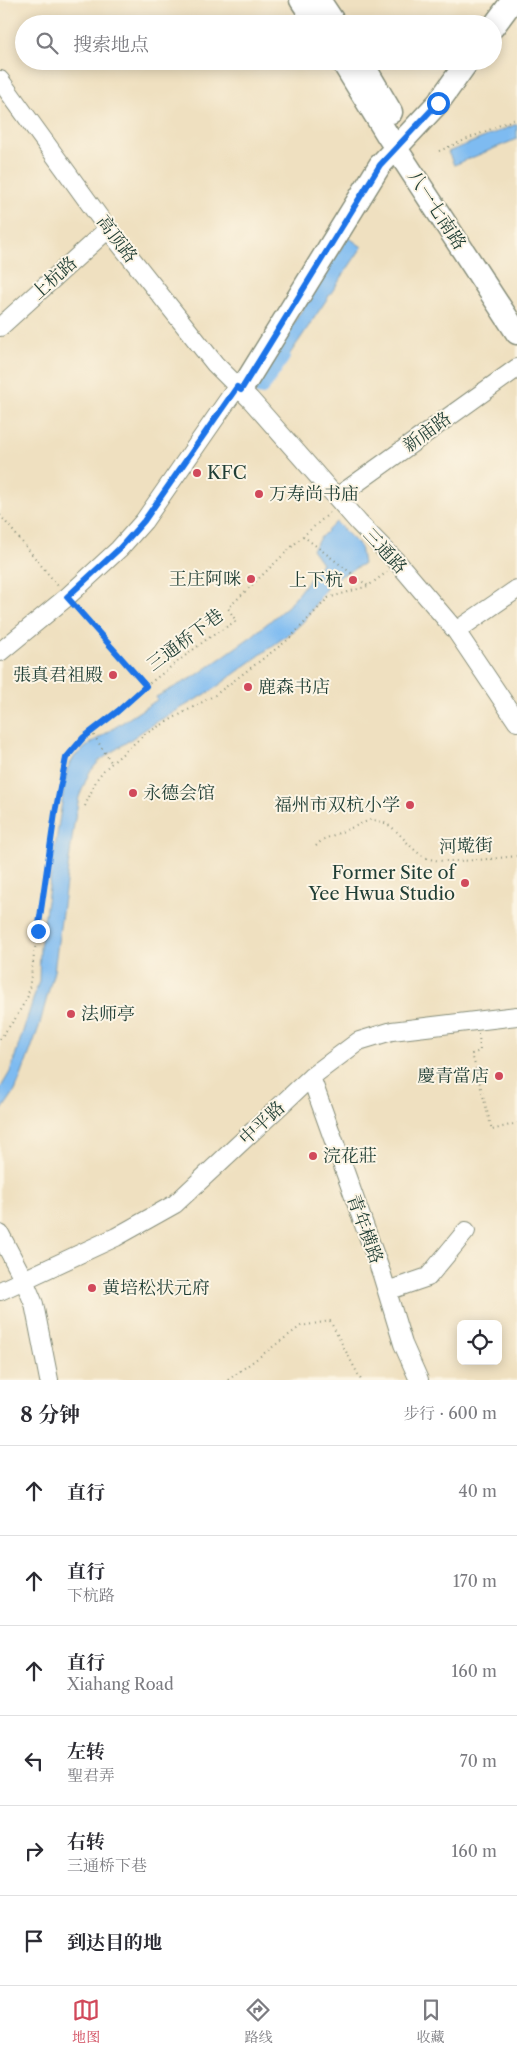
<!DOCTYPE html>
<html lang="zh">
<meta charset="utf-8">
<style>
body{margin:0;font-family:"Libre Caslon Text","Noto Serif SC",serif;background:#f7f7f7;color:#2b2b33}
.controls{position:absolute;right:15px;bottom:15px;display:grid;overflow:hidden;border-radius:8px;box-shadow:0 2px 12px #0003}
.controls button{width:45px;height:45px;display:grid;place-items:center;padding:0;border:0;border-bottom:1px solid #e1e1e2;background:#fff;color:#2b2b33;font:25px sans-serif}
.stop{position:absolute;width:15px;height:15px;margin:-11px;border:4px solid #1a73e8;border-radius:50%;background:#fff}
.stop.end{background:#1a73e8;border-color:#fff;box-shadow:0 1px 5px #0008}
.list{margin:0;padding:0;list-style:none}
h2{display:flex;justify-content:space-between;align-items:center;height:65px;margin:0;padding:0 20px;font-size:21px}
h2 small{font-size:16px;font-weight:400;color:#7c7c81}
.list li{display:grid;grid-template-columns:32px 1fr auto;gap:15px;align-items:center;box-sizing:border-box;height:90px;padding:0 20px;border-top:1px solid #e1e1e2}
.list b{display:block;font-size:19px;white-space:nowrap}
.list p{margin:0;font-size:16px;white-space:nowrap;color:#7c7c81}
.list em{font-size:16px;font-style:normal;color:#7c7c81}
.icon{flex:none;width:28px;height:28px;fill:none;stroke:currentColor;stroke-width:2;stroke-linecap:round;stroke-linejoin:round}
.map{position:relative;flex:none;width:517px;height:1380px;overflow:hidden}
.search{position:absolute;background:#fff;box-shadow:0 2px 12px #0003;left:15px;right:15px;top:15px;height:55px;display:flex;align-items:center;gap:12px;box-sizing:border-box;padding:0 18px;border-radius:28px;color:#7c7c81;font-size:19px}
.sheet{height:605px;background:#fff}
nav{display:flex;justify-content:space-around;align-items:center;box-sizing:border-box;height:70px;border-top:1px solid #e1e1e2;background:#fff;font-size:14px;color:#7c7c81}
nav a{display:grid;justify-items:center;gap:2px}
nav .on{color:#d1495b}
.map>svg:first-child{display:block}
.water{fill:#7ebbf1;stroke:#4e7c92}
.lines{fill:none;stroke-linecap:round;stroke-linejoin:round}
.river{stroke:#7ebbf1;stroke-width:21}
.minor-casing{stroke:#878e7a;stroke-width:20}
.major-casing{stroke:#878e7a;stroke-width:25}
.path{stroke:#878e7a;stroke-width:2;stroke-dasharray:1 4;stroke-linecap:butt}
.minor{stroke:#fff;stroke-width:18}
.major{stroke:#fff;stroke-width:22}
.route{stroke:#1a73e8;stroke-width:6}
.poi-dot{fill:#d1495b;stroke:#fcf5e5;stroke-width:2}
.labels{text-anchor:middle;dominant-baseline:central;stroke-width:4;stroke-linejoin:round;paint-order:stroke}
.street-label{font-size:18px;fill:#1f3d34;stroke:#fcf5e5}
.poi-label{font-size:18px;fill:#1f3d34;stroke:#fcf5e5;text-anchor:start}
</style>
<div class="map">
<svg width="517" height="1380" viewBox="0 0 517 1380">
<rect width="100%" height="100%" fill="#fcf5e5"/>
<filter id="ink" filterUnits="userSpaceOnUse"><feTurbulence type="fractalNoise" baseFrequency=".02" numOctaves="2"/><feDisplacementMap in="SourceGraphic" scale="10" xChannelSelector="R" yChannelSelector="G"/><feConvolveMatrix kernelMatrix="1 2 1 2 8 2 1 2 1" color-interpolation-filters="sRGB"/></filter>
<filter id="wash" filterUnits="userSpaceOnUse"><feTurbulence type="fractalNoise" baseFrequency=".0096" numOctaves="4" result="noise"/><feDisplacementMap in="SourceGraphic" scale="20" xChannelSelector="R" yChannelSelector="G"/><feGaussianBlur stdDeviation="1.12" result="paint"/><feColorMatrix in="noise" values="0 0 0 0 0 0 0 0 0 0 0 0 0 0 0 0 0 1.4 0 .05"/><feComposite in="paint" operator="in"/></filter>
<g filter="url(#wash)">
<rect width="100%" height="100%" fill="#efe0c0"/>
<path class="water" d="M517,124V139L454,165L448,152Z
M348,237L362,247L271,382L261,375Z
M336,522L360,546L363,564L331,581L304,621L294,630L211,691L153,724L99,761L89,773L79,797L74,824L54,971L39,1027L20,1079L15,1091L0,1113V1089L10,1072L39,981L40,947L67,769L75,756L91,743L157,700L156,697L197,675L252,636L288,606L322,563L312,549L320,538Z"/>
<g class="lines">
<path class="river" d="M260,385L280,355"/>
</g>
</g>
<g filter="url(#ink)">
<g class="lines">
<defs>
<path id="minor" d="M0,80L108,229L215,364L250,399L359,523L399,564L456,631L517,722
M0,327L108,229
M337,497L517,368
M456,631L517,589
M0,652L67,597L119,549L144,521L237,387
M311,1077L382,1275L403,1344L419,1380
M0,1234L24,1280L34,1304L49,1380
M0,1291L116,1237L175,1204L311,1077L359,1041L392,1031L517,1016
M387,1291L428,1277L466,1231"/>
<path id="major" d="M301,0L317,24
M319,0L335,24
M493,27L513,0
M342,61L388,136L517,333
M361,61L391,112
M241,390L380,165L438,103L468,61"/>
</defs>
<use href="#minor" class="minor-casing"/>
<use href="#major" class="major-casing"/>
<path class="path" d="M439,151L517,118
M0,515L58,586
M303,536L368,586
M76,607L146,686
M91,731L111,762
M85,806L97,779L104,770L145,734L215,695L289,639L328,598L368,586L387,572
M316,846L322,840L370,820C398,820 405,849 427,858C444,865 497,858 517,856
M479,1034L480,1051L472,1054L492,1130L517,1123
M0,1039L15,1019L28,996L55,813L66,758L83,738L118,711L146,686L207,639L236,621L228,608L303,536L331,512
M228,1380L301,1326L330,1321L361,1380"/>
<use href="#minor" class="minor"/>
<use href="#major" class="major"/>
</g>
</g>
<g class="lines" filter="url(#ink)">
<path class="route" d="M38,931L55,813L66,758L83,738L118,711L146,686L67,597L119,549L144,521L237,387L241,390L380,165L438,103"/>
</g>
<g class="poi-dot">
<circle cx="197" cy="473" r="5"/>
<circle cx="259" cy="494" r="5"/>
<circle cx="251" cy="579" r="5"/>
<circle cx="353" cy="580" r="5"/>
<circle cx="113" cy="675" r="5"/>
<circle cx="248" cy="687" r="5"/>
<circle cx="133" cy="793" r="5"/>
<circle cx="410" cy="805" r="5"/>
<circle cx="465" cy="883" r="5"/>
<circle cx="71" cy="1014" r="5"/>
<circle cx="499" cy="1076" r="5"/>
<circle cx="313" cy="1156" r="5"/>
<circle cx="92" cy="1288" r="5"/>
</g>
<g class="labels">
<g class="street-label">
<text transform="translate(437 210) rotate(57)">八一七南路</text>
<text transform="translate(117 239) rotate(53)">高顶路</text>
<text transform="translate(54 278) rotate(-42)">上杭路</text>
<text transform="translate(427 432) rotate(-36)">新庙路</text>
<text transform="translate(385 551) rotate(47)">三通路</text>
<text transform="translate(185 640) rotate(-37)">三通桥下巷</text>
<text transform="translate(466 846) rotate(-2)">河墘街</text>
<text transform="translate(262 1123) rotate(-43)">中平路</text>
<text transform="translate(365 1229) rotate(70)">青年横路</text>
</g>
<g class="poi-label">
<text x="207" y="473">KFC</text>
<text x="269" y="494">万寿尚书庙</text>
<text x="241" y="579" text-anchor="end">王庄阿咪</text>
<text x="343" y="580" text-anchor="end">上下杭</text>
<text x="103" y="675" text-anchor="end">張真君祖殿</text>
<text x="258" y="687">鹿森书店</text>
<text x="143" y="793">永德会馆</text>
<text x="400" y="805" text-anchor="end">福州市双杭小学</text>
<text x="455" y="873" text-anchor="end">Former Site of<tspan x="455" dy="21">Yee Hwua Studio</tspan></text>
<text x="81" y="1014">法师亭</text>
<text x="489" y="1076" text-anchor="end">慶青當店</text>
<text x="323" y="1156">浣花莊</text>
<text x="102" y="1288">黄培松状元府</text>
</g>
</g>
</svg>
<div class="controls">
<button><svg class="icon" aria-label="locate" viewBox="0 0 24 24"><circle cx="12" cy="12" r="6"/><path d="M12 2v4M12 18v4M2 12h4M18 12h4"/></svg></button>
</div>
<div class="stop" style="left:438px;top:103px"></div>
<div class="stop end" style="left:38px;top:931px"></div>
<div class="search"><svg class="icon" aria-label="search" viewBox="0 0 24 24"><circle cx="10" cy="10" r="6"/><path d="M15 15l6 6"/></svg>搜索地点</div>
</div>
<section class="sheet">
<h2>8 分钟<small>步行 · 600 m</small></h2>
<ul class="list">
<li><svg class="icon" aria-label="ahead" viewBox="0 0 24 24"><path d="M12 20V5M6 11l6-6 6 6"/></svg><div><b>直行</b></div><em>40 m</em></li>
<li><svg class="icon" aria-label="ahead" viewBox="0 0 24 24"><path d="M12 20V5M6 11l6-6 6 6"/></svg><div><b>直行</b><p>下杭路</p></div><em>170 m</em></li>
<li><svg class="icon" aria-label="ahead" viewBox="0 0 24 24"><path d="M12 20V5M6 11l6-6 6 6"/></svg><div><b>直行</b><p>Xiahang Road</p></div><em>160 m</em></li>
<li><svg class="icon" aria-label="left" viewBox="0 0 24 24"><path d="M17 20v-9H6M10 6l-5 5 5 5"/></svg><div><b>左转</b><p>聖君弄</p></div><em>70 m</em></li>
<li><svg class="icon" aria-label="right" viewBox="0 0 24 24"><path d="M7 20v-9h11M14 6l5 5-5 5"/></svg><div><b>右转</b><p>三通桥下巷</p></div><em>160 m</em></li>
<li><svg class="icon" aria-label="arrive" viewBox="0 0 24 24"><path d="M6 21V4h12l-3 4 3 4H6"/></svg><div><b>到达目的地</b></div></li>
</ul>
</section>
<nav>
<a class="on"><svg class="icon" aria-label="map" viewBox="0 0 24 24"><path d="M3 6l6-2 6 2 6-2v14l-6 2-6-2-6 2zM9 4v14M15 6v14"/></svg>地图</a>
<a><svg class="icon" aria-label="directions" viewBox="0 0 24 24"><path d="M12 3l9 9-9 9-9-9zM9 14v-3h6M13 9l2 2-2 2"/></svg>路线</a>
<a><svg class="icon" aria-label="saved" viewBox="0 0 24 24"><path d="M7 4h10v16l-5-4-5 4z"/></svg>收藏</a>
</nav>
